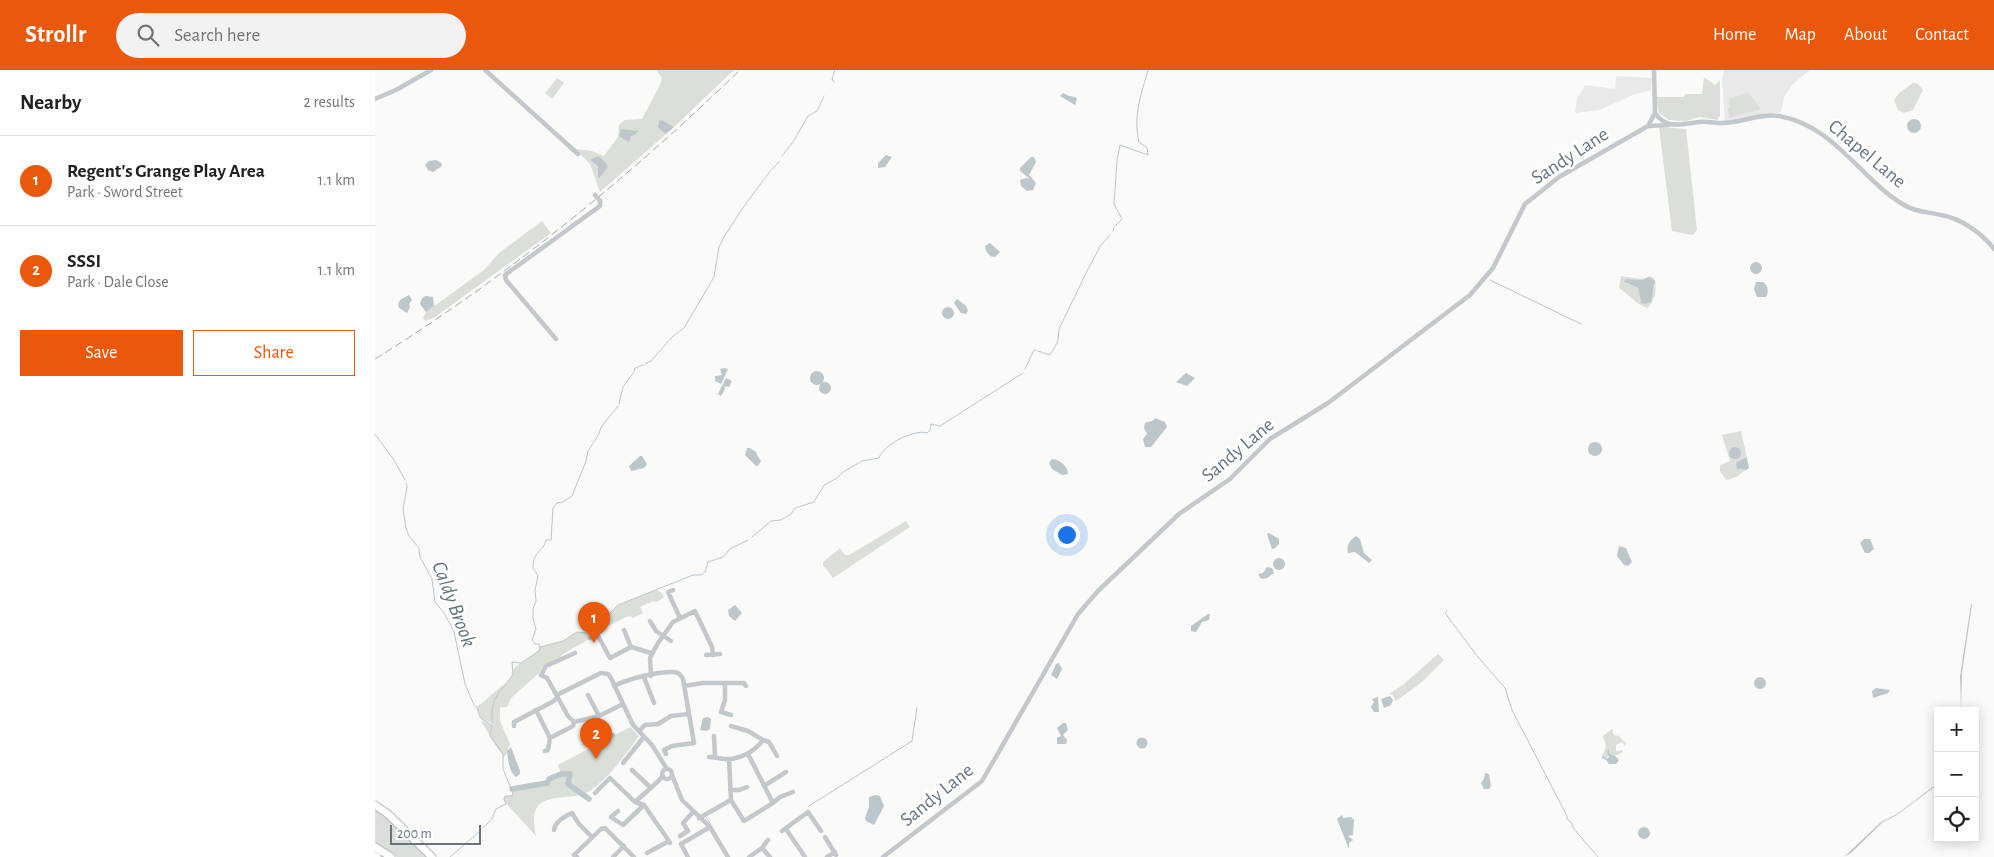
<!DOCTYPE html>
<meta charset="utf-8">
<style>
body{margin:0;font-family:"Alegreya Sans",sans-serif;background:#f2f2f2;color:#202124}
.controls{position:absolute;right:15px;bottom:15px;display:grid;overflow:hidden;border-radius:0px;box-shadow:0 2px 12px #0003}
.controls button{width:45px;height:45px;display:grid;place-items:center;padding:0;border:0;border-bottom:1px solid #e0e0e0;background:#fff;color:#202124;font:25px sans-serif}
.scale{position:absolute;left:15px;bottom:12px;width:91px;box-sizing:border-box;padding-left:5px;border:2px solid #657683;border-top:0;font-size:14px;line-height:18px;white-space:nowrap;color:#657683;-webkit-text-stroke:4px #fff;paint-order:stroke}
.you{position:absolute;left:691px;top:464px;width:18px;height:18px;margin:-12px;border:4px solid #fff;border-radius:50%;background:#1a73e8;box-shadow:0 0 0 8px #1a73e833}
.badge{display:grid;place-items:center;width:32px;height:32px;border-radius:50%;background:#ea580c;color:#fff;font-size:16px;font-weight:700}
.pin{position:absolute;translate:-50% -41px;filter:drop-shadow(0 1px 2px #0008)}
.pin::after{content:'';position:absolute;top:26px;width:18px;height:15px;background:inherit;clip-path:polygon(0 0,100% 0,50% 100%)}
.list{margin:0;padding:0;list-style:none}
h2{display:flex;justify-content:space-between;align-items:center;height:65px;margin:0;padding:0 20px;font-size:21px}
h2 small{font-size:16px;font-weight:400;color:#757577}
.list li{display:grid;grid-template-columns:32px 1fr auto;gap:15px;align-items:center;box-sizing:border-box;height:90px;padding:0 20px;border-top:1px solid #e0e0e0}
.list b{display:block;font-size:19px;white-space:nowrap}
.list p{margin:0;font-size:16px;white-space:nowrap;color:#757577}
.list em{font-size:16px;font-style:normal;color:#757577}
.actions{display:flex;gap:10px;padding:15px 20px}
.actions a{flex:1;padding:11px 0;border:1px solid #ea580c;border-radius:0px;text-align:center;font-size:18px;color:#ea580c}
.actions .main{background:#ea580c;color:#fff}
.icon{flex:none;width:28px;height:28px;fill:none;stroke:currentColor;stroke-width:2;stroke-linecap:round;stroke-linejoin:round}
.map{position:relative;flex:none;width:1619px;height:787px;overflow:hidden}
header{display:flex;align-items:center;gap:30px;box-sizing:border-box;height:70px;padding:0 25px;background:#ea580c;color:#fff}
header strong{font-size:24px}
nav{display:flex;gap:28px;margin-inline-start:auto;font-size:18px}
.search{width:350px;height:45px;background:#f2f2f2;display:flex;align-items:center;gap:12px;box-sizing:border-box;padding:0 18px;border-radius:28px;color:#757577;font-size:19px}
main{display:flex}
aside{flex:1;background:#fff}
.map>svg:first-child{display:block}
.built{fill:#e8e9e9}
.green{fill:#dadfd7;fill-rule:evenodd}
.water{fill:#bbc7cb}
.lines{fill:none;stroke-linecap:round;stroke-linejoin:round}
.stream{stroke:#bbc7cb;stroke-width:1}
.river{stroke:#bbc7cb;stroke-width:5.5}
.highway-casing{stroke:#b4b9bd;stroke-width:9}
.minor{stroke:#c3c8cc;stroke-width:4.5}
.highway{stroke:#fff;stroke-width:7}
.rail{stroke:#a2aab0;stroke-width:1;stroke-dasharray:8 4;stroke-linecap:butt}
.minor-bridge{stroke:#c3c8cc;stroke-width:4.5}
.labels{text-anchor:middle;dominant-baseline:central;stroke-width:5;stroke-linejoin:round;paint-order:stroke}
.street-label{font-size:20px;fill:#657683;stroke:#fff}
.water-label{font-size:21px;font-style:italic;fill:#60757c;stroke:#fff}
</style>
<header>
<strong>Strollr</strong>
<div class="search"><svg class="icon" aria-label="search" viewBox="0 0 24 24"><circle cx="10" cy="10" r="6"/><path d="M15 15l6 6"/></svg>Search here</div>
<nav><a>Home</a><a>Map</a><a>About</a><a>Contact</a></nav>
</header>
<main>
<aside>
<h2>Nearby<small>2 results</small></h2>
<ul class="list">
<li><span class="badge">1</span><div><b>Regent's Grange Play Area</b><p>Park · Sword Street</p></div><em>1.1 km</em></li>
<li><span class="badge">2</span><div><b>SSSI</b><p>Park · Dale Close</p></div><em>1.1 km</em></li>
</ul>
<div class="actions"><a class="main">Save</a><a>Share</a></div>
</aside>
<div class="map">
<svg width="1619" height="787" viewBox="0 0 1619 787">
<rect width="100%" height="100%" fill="#fafaf8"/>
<path class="built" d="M1349,0H1435L1417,15L1409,27L1406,42L1350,52L1347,9Z
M1241,6L1277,8L1276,20L1258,25L1225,40L1200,43L1202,29L1210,15L1240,19Z"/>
<path class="green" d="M281,0H359L299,57L289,51L283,58L291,64L225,122L215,94L200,79L217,81L229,86L243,67L244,55L250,50L267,49L285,15L287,8Z
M1329,7L1340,15L1345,10V46L1342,50L1324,47L1311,51L1294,50L1284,43L1280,27H1309L1310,24H1327Z
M182,8L189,13L177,29L170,23Z
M1538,13L1543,14L1548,20L1538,40L1529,43L1523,40L1519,30L1524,23Z
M1373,22L1386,39L1354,48L1353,38H1355L1354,29Z
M1284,57L1311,59L1322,160L1318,165L1297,161Z
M167,151L176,163L60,247L51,251L48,248L51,242L109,200L124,183Z
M1246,206L1266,209L1275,206L1280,209C1282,220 1280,229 1273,238C1261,235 1255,225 1244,218ZM1272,207L1280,214L1278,223L1266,232L1263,218L1250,213L1251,209L1267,210Z
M1366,361L1372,388H1370L1364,400H1371L1361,407L1351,410L1345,401V395L1355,391L1347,365Z
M531,451L535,457L458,508L448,495V492L464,479L465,478L470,485H474Z
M281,520L287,523L289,527C285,529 284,533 278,531L265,537L268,543L258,548L255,546L251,547L213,566L214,569L188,584L181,591L168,596L163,604L136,628L132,637H125V651L135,674L131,685L128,688V684L123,679L106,651L117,655V653L107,650L101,637C109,633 114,626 121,621C127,614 138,612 138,600C144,592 163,585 165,577L188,571L202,562L212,563L243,535Z
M1063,584L1069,590L1047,612L1021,631L1017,624H1014L1029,614Z
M255,657L264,666C250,685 235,707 215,721C193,735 149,714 161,766L129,731L130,726L137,725V719L172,713L174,709L186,704L183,695Z
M1237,659L1239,665L1244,666L1251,673L1250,676L1247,672L1241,675V681L1247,680L1248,682L1240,686L1235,684V680L1232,689L1228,685L1231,676L1228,666Z
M0,739L12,748L52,787H22L0,774Z"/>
<path class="water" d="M688,23L694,26L700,27L702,29L700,35L685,26Z
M1532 56a7 7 0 1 1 14 0a7 7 0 1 1-14 0Z
M287,50L299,57L291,64L283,58L284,51Z
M246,59L263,61L261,64L256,66L254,72L244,66Z
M511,85L517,87L510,97L503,98V93Z
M223,86L230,92L233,97L226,106L223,108V96L215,90Z
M656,87H659L661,92L654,105L661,113L658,120L652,121L646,116L645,110L651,108L655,109L645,101V98Z
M61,90L66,93L67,96L58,102L53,100L50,95L54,91Z
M615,173L625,182L620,187C615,188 610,181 610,176Z
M1375 198a6 6 0 1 1 12 0a6 6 0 1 1-12 0Z
M1274,207L1280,211L1276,232L1269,234L1266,232L1263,218L1249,212L1251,209L1267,210Z
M1381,212H1388C1393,215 1394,222 1391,227H1382L1379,219Z
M34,225L37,230L34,234L35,237L32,243L24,238L23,234L25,230Z
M51,226L58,227L59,236L51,242L45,234L47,228Z
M582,229L591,236L593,241L591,244L586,243L579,233Z
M567 243a6 6 0 1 1 12 0a6 6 0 1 1-12 0Z
M350,298L353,299L346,314L340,311V306L347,305L345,299Z
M435 308a7 7 0 1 1 14 0a7 7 0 1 1-14 0Z
M811,303L820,308L812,316L801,312Z
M351,308L357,311L354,317L349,316L350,319L346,326L343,324Z
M444 318a6 6 0 1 1 12 0a6 6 0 1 1-12 0Z
M780,348L790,352L792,357L776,377H770L768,369L772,364L769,358L770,353L779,350Z
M1213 379a7 7 0 1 1 14 0a7 7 0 1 1-14 0Z
M1354 383a6 6 0 1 1 12 0a6 6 0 1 1-12 0Z
M372,378H375L381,382L382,385L386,391L383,396H381L370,385Z
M265,386H267L272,394L269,398L256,401L254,396Z
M1370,388H1372L1374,398L1371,400L1362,399L1361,393Z
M677,389C684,389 693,396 693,404L687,405L677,399L674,393Z
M894,463L904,469V474L900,478L897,479L892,464Z
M981,466L985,469L989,483L997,490L994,493L980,482L973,483C971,476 975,470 981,466Z
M1489,469H1495L1499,479L1494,483H1490L1485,473Z
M1244,476L1251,478L1257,492L1253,496L1249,495L1242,486Z
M898 494a6 6 0 1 1 12 0a6 6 0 1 1-12 0Z
M892,497L897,498L899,503L892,508L886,509L883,504L888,503Z
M1596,534H1597L1587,603L1586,641L1585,606Z
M360,535L367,543L360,551L354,546L353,540Z
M833,544H835L834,550L827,552L821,562L816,561V556Z
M684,593L687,599L682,609L676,605L681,594Z
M1379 613a6 6 0 1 1 12 0a6 6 0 1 1-12 0Z
M1501,618L1515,620L1513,623L1498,628L1497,621Z
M1015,626L1018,630L1016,635L1009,638L1006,629Z
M1003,627L1004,642H999L996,637L999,632L997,629Z
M333,647L336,649L335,659L331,661L325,660L328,648Z
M688,653H691L693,660L688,665L692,670L691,674H682V668L686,666L682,658Z
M761.5 673a5.5 5.5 0 1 1 11 0a5.5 5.5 0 1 1-11 0Z
M136,677L145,701V704L141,707C134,702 133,689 132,681Z
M1233,679L1235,684L1240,686L1244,690L1241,694H1234L1231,690L1227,688V685L1232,689L1234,687L1232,682Z
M1110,703L1114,704L1116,716L1114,719H1109L1106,713L1109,709Z
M1563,713L1562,715L1522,745L1508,752L1477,782L1469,787L1506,752L1522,744Z
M500,725L505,726L509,736L499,755L491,751L490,748L494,737V727Z
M967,745L968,748L976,747L979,750L978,765L973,766L978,770L974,773V779L962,749Z
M1263 763a6 6 0 1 1 12 0a6 6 0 1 1-12 0Z"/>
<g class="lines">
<path class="stream" d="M459,12L457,9L460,0
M407,86L418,72L433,46L442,41L449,26
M738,161L739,157L747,149L739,134L742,90L745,75L773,85L772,78L764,72C758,46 766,25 773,0
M1115,210L1206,254
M663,281L675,285L683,271L684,259L713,199L726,175L735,165
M270,294L276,291L297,267L309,258L339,207L344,177L350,165L372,132L396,100L404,92
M650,299L659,280H661
M244,334L248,317L259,302L260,298L268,295
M0,364L19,390L30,410
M31,413L32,417L28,439L31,458L34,466L44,478L45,487L57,509L60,532L69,543L79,562L90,614L99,635L103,639C104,650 108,650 117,655L115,666L128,684V699L138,723L137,726H130L129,729L131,734L121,739L117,749L108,758
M377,467L396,451L406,450L416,444L420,438L439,432L449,415L462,408L468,402L487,391L504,388C509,374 539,359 552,363L555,360L556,354L565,356L648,303
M1072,541L1070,543L1103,587L1130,618L1137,640L1192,746V749L1196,752L1199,759L1223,787
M165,577L188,571L202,562L212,563L220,558L243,535L318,505H326L330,502L333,492L348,487L355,479L373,470
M117,653C116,624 124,626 138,604L137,592L146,593L165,580L164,574H160L157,570L161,559L158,549V539L161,531L160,520L163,506L158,498C158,480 168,483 171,470H176L178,438L182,433L188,432L197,426L211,391L213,381L224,364L226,357L243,336
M434,736L537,671L542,638
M330,745L337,757
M75,787L105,761"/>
<path class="river" d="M137,719L172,713L174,709L186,704H195L193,714L214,729"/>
<defs>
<path id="highway" d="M0,735L13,744L57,787
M0,777L16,787
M0,786L2,787"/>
</defs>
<use href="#highway" class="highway-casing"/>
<path class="minor" d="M110,0L203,84
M1279,0L1280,43
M0,29L21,20L56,0
M1280,43C1292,60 1306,54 1324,52C1332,51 1340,53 1347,53C1366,53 1385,43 1404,46C1460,56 1484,108 1529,135C1540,142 1553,142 1566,145C1585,148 1607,163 1619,179
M1273,56L1294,55
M181,269L131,210L130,205L225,136V131
M298,520L293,522L305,548
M275,551L281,561L296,571
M249,560L256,577
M222,564L228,559
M215,568L222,564L235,588L256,577L276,583
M200,583L171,596L166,605L172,608L193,646L199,652L224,646L248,634
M331,585L345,584
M276,606L275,588L283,573L298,552L320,541L337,577L338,585
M269,607L279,633
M350,613V630L346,642L356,645
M239,616C253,609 283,601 299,602C304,602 306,605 308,609L319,673L297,676L289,680L291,684
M309,616L328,613H369L371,616
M213,625L224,646
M161,640L175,668
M216,649L219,674L238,665
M139,656V652L179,631L184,624L226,603L233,604L236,608L258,655L277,675L292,699
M264,661L270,655L283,654L296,646L313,644
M339,666L340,687
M388,670L394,672L402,686
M170,681L173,680L175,668L198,656L199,652
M334,687C340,687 345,689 350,689C365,690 380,681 388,670L373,661L356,656
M354,689L356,730L369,751L398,733L373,684
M248,693L269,667
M287 704a5 5 0 1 1 10 0a5 5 0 1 1-10 0Z
M257,700L275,717
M297,705L307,730L335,757L353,787
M389,716L411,702
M355,720H364L372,717
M220,723L235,708L260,732L269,735L294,771
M260,732C270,723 280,715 288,706
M398,733L405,727L418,722
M243,741L236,747L248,755L269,735
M324,748L356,730
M411,759L430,787
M179,760C180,752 190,746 197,743L204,754L217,767
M407,761L433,742L446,761
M305,766L313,761L308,753L318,742
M450,767L461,785
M387,778L395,787
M272,783L294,771L295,773
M202,787L199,785L226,759L230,758L259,787
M238,787L249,776
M313,787L306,774L335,757
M374,787L387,778L393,770
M452,787L460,782
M508,787L607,711L703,544L723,521L804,444L855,409L895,369L953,333L1095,225L1118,198L1150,134L1184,107L1273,56L1280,43"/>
<use href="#highway" class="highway"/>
<path class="rail" d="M0,289C132,207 253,108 365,0"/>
<path class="minor-bridge" d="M220,125L225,131"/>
</g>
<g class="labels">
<g class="street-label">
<text transform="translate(1492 84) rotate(40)">Chapel Lane</text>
<text transform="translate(1195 86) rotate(-33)">Sandy Lane</text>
<text transform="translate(863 380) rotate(-40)">Sandy Lane</text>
<text transform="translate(562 725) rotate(-39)">Sandy Lane</text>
</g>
<g class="water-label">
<text transform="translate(79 534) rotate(69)">Caldy Brook</text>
</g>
</g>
</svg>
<div class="controls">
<button>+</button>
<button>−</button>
<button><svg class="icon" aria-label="locate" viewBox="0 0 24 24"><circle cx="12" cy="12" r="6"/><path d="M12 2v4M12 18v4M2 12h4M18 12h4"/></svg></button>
</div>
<div class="scale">200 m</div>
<div class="you"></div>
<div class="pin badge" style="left:219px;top:573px">1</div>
<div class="pin badge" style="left:221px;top:689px">2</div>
</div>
</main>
